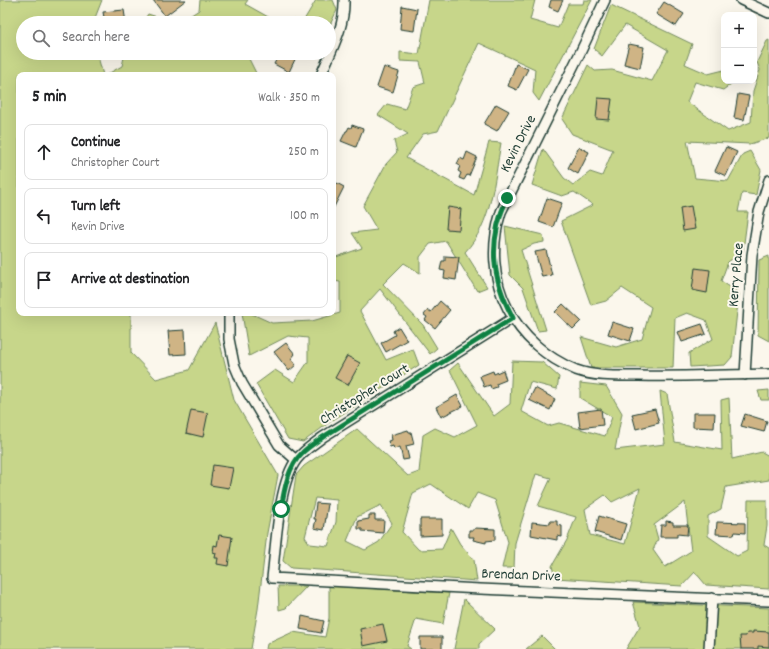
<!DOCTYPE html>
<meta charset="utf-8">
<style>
body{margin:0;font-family:Dekko,sans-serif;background:#f2f2f2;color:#202124}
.controls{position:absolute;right:12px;top:12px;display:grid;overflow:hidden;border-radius:8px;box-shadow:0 4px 16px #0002}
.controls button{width:36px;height:36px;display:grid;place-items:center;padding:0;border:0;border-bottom:1px solid #e0e0e0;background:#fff;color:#202124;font:20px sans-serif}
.stop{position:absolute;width:12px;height:12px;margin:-9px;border:3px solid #0b8043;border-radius:50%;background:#fff}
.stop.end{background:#0b8043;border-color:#fff;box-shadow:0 1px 4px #0008}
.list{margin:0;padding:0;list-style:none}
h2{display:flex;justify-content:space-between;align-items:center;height:52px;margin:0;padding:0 16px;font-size:17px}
h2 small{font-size:13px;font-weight:400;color:#757577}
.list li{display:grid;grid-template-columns:26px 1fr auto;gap:12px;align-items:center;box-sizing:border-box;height:56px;margin:0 8px 8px;padding:0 8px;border:1px solid #e0e0e0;border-radius:8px}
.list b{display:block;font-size:15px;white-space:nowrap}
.list p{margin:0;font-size:13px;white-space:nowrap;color:#757577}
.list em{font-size:13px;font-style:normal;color:#757577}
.icon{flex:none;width:22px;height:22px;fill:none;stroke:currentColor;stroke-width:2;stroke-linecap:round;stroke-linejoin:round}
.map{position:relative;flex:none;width:769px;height:649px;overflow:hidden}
.search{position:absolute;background:#fff;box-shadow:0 4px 16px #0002;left:16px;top:16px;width:320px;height:44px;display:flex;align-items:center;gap:10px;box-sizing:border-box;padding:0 14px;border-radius:22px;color:#757577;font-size:15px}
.panel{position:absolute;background:#fff;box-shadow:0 4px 16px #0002;left:16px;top:72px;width:320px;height:244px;border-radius:8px}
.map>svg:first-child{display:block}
.green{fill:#c7d68a;stroke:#738a5f;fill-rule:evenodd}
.building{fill:#cfb485;stroke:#1f3d34}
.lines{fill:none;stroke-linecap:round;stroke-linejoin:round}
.minor-casing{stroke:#1f3d34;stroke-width:12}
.minor{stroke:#fbf7ec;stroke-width:9}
.route{stroke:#0b8043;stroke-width:5}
.labels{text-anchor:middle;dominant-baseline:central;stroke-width:4;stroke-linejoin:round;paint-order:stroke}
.street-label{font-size:15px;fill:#1f3d34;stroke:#fbf7ec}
</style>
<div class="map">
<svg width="769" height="649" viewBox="0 0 769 649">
<rect width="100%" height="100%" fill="#fbf7ec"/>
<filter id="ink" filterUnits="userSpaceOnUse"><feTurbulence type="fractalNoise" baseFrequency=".025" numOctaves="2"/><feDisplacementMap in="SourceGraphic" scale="8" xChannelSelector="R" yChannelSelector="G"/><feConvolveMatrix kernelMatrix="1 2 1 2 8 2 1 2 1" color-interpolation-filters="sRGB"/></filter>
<g filter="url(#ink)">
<path class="green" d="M0,0H102L93,23H23V53H97L103,75H19V313H131V353L156,379L189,370L215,323L234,400L278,475L267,533L258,609L251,649H0Z
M200,0H248L245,4L270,18L304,20L316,0H333L337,10L329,27V23H262L247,18L245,23H179L199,10Z
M429,0H535L530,20L558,28L568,4H583L584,0H592L539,101L533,93L535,69L479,43L438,131L423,134L406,158L474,195L489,142L501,143C494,181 492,223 465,252L487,287L477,291L446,241L430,244L420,257V273L404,263L383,284L423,325L437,348L430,354L380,289L360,311L386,360L413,349L419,365L330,422L303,442L288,439L256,384L275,370L294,382L308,362V338L288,336L249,356L242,313H250L272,323L312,321L340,313V282L333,281V258L362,248L352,233L377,230L363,206L386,164L397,152L394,141L408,134L378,115L387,104L405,109L413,87L425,83L420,62L400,61V52L419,54Z
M611,5L692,44L685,64L708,74L724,70V81H735L723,90L695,82L687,102L728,131L751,122L753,91L760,70L757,62L767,41L769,40V138L750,144L687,141L695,178L728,181L743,154L750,151L761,170L756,195L742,193L738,212H748L743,251L728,262L721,281L739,293L732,357L725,365L690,367L689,353L713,339L706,320L687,313L675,318L673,368H591L581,337L616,347L642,339L651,307L622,288L606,301L591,305L561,221L593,205L574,192L562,196L532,185L543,149L564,178L573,185L590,172L602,176L613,150L572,134L562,119L588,65L595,71L612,70L652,81L668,50L625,25L602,56L594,49Z
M148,14L175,23H142Z
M125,53H246L257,75H106L122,66Z
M505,226L543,235L544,242L534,244L521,250L546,330L538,331L523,288L510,275Z
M769,256V341L758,335L759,260Z
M512,361L542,362L559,377L557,389L530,382L521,411L548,426L559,423L605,436L612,417L580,398V383L606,386L622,413L615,450L665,444L660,391L667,394L675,442L722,450L721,400L729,398L732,459L762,452L769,456V480L726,487L721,509L708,516V536L737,556L747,551L748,500H767V526L764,545L769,548V589L706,585L695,572L682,586L555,578L552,566L567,540L576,517L538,506L551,478L536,474L515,543L514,568H502L508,542L495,500L477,493L468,509L431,484L413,493L402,532L419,550L442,549L451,528L460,544L474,560L477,581L291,568L283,561L296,475L304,466L357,429L408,476L419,472L423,435L435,428L455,437L477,425L450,370L458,363L494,416L510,404ZM640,488L625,544L590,535L585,509L605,495L612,502ZM315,498L337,500L336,522L328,546L310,544L305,537ZM685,502L691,551L665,567L653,550L658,539L654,525ZM381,505L392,523L379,542L365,550L347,541L357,517Z
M769,390V400H761L758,391Z
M278,586H307L286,608L279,610Z
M329,586L449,593L443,624L416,619L407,646L411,649H266L267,644L293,632L325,637L329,618Z
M464,599L495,629L479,644V649H454Z
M633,602L769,608V649H626L640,626Z
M542,636L555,649H526Z"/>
<path class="building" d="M153,0H186L165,16Z
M551,0H563L558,11L549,7Z
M664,2L684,14L676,26L656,14Z
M402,6L417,9L414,31L400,29Z
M124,10L126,23H105L103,12Z
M629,44L644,47L640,68L624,64Z
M280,53H298L289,72L274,64Z
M516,64L528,69L517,90L508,86Z
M384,67L399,72L393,92L377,87Z
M738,94L749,96L744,120L734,118Z
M598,98L612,99L609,120L596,119Z
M496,104L509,111L497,131L484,124Z
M352,125L363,129L356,147L341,141L346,131H347L349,127L351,128Z
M579,147L589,152L578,174L568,168Z
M726,147L737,152L726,176L715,171Z
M467,152L477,157L469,176L467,175L464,180L459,178L461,173L458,171L460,166L457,164L460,158L464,160Z
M333,181L344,187L333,209Z
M547,198L562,203L553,227L539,222Z
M691,206L695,229L683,231L680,208Z
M448,207L461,209L459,230L446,229Z
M546,250L552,275L542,277L535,252Z
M445,256L459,257L456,280L444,278L445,271L440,270L442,261H445Z
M695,268L710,270L707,293L692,290Z
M440,301L450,310L435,328L425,320L427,317L424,315L428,310L431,312Z
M563,304L581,321L573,329L555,312Z
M612,322L634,329L630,341L608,334Z
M702,324L706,334L682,342L678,332Z
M399,327L407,340L386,352L381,343L395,335L393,331Z
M185,330L186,354L170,355L168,331Z
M286,343L295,354L291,359L296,365L289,371L274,352Z
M347,356L360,363L348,385L335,378Z
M503,370L506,380L496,384L497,387L491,389L490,385L484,387L480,376L493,371L494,374Z
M535,388L555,399L550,410L529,400Z
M457,395L463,406L441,417L436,407Z
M601,409L603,425L580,428L578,412Z
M655,409L659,423L636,429L632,414Z
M191,410L208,413L203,437L186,433Z
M693,413H715L714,428L693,427Z
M745,414L767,421L764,432L741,426Z
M408,430L409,432H411L414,444L406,446L409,459L403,460L400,447L394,449L393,446L390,447L388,441L392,440L391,435Z
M213,465L233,468L229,488L210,485Z
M316,503L328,504L324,530L314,528L316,519H314Z
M369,515H375V520H384L383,533L362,531V529H358V521L369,519Z
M599,516L626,524L621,540L595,532Z
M420,519H442V535L420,536Z
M550,521H557V525L562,526V537L557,536V540L531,535L532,522L550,524Z
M666,521L673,522V525H688L687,535L677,534V537H660L661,525H666Z
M717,522L745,523V533L735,532L734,535L716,534Z
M475,528L495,529V540L486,541V543L473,540L474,537H469V530H474Z
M219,535L232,537L228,566L217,564L218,558H215L216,553L213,552L214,545L217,546Z
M302,616L324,621L321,633L300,629Z
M383,624L387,641L363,646L360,629Z
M753,631L769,632V647L758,646V649H741L740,636H746L747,633H753Z
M420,637H442V649H420Z"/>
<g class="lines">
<defs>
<path id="minor" d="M605,0L581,51L501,212C491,244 492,279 508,309C522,336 546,358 576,370C595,377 619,376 639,376C682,377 726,375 769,374
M741,0L769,13
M321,75C331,51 345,27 344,0
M229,313V339L234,364L242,383L279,445L296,460
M513,318L323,437C314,444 304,450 297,459C278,483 276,547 272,578L480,589L769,601
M745,375L752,255L759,212L769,180
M709,649L712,598"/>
</defs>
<use href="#minor" class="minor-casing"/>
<use href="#minor" class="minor"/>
</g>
</g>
<g class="lines" filter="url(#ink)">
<path class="route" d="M281,509C284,491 288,466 302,453C308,447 316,442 323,437L513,318C491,277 488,241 507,198"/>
</g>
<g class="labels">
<g class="street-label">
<text transform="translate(519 144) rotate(-63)">Kevin Drive</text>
<text transform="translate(737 275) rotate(-85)">Kerry Place</text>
<text transform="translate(365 395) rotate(-32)">Christopher Court</text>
<text transform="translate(521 576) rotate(2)">Brendan Drive</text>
</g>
</g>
</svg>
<div class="controls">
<button>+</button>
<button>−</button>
</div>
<div class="stop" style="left:281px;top:509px"></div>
<div class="stop end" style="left:507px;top:198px"></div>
<div class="search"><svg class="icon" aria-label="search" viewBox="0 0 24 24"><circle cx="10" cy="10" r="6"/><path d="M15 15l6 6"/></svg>Search here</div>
<section class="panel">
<h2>5 min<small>Walk · 350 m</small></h2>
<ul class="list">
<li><svg class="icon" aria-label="ahead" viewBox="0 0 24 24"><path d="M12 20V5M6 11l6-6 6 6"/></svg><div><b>Continue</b><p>Christopher Court</p></div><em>250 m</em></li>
<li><svg class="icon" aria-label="left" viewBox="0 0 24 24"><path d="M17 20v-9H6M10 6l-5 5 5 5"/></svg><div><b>Turn left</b><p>Kevin Drive</p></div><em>100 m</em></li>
<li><svg class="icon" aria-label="arrive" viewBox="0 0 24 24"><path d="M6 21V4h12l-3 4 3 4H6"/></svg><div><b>Arrive at destination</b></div></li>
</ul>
</section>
</div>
